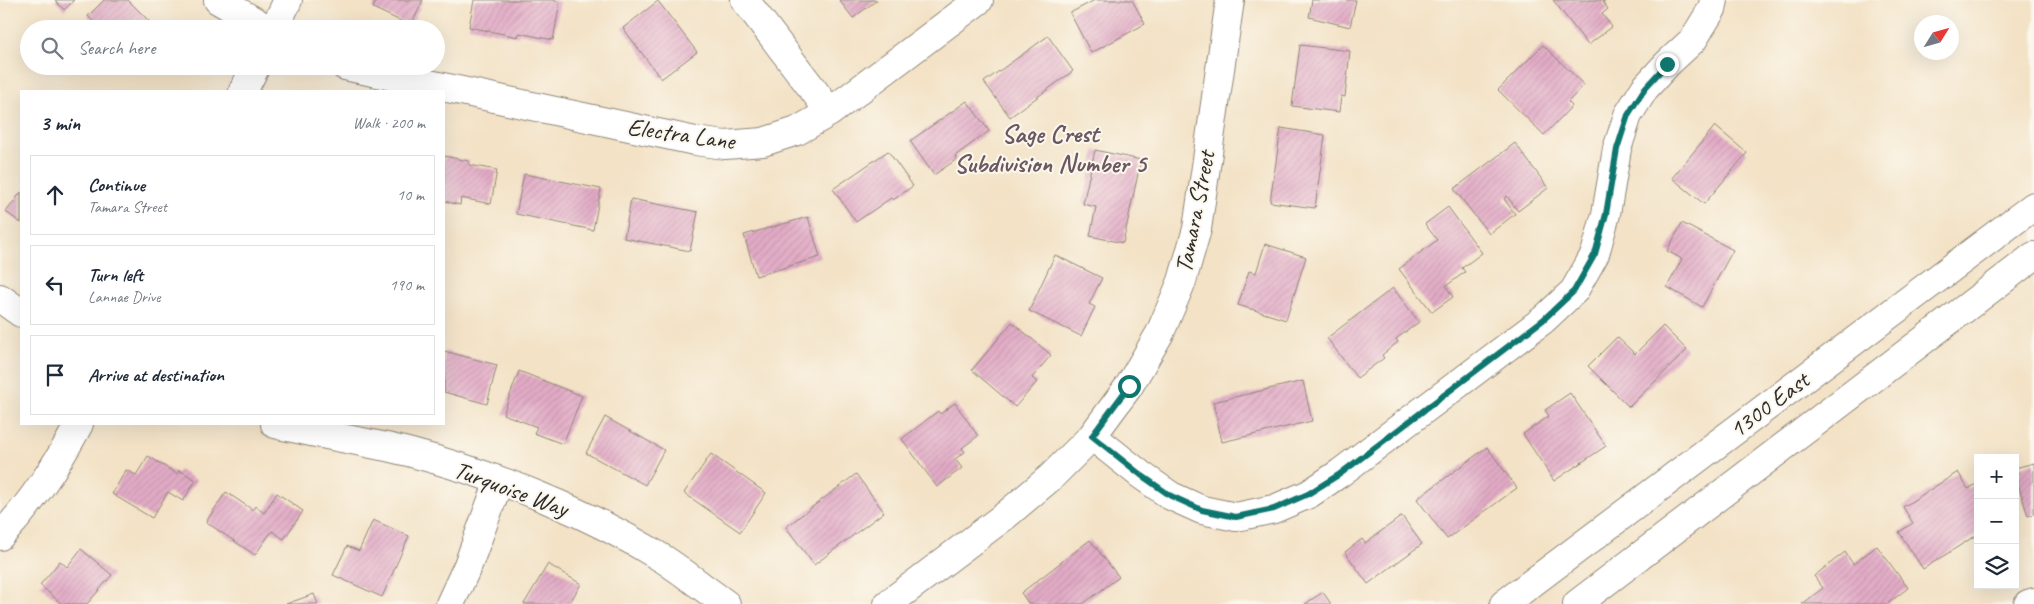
<!DOCTYPE html>
<meta charset="utf-8">
<style>
body{margin:0;font-family:Caveat,sans-serif;background:#f6f6f7;color:#1f2937}
.controls{position:absolute;right:15px;bottom:15px;display:grid;overflow:hidden;border-radius:0px;box-shadow:0 5px 20px #0002}
.controls button{width:45px;height:45px;display:grid;place-items:center;padding:0;border:0;border-bottom:1px solid #e0e1e3;background:#fff;color:#1f2937;font:25px sans-serif}
.compass{position:absolute;left:1914px;top:15px;width:45px;height:45px;border-radius:50%;background:#fff;box-shadow:0 5px 20px #0002;rotate:53deg}
.stop{position:absolute;width:15px;height:15px;margin:-11px;border:4px solid #0f766e;border-radius:50%;background:#fff}
.stop.end{background:#0f766e;border-color:#fff;box-shadow:0 1px 5px #0008}
.list{margin:0;padding:0;list-style:none}
h2{display:flex;justify-content:space-between;align-items:center;height:65px;margin:0;padding:0 20px;font-size:21px}
h2 small{font-size:16px;font-weight:400;color:#747a83}
.list li{display:grid;grid-template-columns:32px 1fr auto;gap:15px;align-items:center;box-sizing:border-box;height:80px;margin:0 10px 10px;padding:0 10px;border:1px solid #e0e1e3;border-radius:0px}
.list b{display:block;font-size:19px;white-space:nowrap}
.list p{margin:0;font-size:16px;white-space:nowrap;color:#747a83}
.list em{font-size:16px;font-style:normal;color:#747a83}
.icon{flex:none;width:28px;height:28px;fill:none;stroke:currentColor;stroke-width:2;stroke-linecap:round;stroke-linejoin:round}
.map{position:relative;flex:none;width:2034px;height:604px;overflow:hidden}
.search{position:absolute;background:#fff;box-shadow:0 5px 20px #0002;left:20px;top:20px;width:425px;height:55px;display:flex;align-items:center;gap:12px;box-sizing:border-box;padding:0 18px;border-radius:28px;color:#747a83;font-size:19px}
.panel{position:absolute;background:#fff;box-shadow:0 5px 20px #0002;left:20px;top:90px;width:425px;height:335px;border-radius:0px}
.map>svg:first-child{display:block}
.building{fill:url(#building-hatch)}
.lines{fill:none;stroke-linecap:round;stroke-linejoin:round}
.street-casing{stroke:#8f8678;stroke-width:30}
.primary-casing{stroke:#8f8678;stroke-width:30}
.street{stroke:#fff;stroke-width:28}
.primary{stroke:#fff;stroke-width:28}
.route{stroke:#0f766e;stroke-width:6}
.labels{text-anchor:middle;dominant-baseline:central;stroke-width:4;stroke-linejoin:round;paint-order:stroke}
.street-label{font-size:25px;fill:#2b2b2b;stroke:#fbf7ec}
.neighbourhood-label{font-size:26px;font-weight:bold;fill:#6b5861;stroke:#fbf7ec}
</style>
<div class="map">
<svg width="2034" height="604" viewBox="0 0 2034 604">
<defs>
<pattern id="building-hatch" width="6" height="6" patternUnits="userSpaceOnUse" patternTransform="scale(1.25)"><rect width="6" height="6" fill="#e2abc6"/><path d="M-1 1l2-2M0 6l6-6M5 7l2-2" fill="none" stroke="#c293aa"/></pattern>
</defs>
<rect width="100%" height="100%" fill="#fbf7ec"/>
<filter id="ink" filterUnits="userSpaceOnUse"><feTurbulence type="fractalNoise" baseFrequency=".02" numOctaves="2"/><feDisplacementMap in="SourceGraphic" scale="10" xChannelSelector="R" yChannelSelector="G"/><feConvolveMatrix kernelMatrix="1 2 1 2 8 2 1 2 1" color-interpolation-filters="sRGB"/></filter>
<filter id="wash" filterUnits="userSpaceOnUse"><feTurbulence type="fractalNoise" baseFrequency=".0096" numOctaves="4" result="noise"/><feDisplacementMap in="SourceGraphic" scale="20" xChannelSelector="R" yChannelSelector="G"/><feGaussianBlur stdDeviation="1.12" result="paint"/><feColorMatrix in="noise" values="0 0 0 0 0 0 0 0 0 0 0 0 0 0 0 0 0 1.4 0 .05"/><feComposite in="paint" operator="in"/></filter>
<g filter="url(#wash)">
<rect width="100%" height="100%" fill="#f3e2c6"/>
<g id="blocks">
<path class="building" d="M55,0H74L64,10Z
M104,0H128L157,29H100L88,16Z
M376,0H423L411,26L373,8Z
M474,0H552L560,2L553,40L519,33L518,37L469,27Z
M839,0H877L853,18Z
M1095,0H1132L1145,24L1091,53L1070,13Z
M1312,0H1356L1350,27L1309,17Z
M1553,0H1606L1603,2L1608,9L1602,14L1612,27L1588,45Z
M658,1L697,52L661,79L623,28Z
M1048,36L1073,71L1010,117L984,82Z
M1300,45L1350,51L1345,97L1341,96L1339,112L1292,106Z
M1543,45L1584,85L1568,102L1572,106L1544,135L1498,90Z
M967,101L989,131L955,156L957,159L934,175L910,141Z
M1715,126L1747,153L1704,204L1672,178Z
M1281,128L1325,135L1315,208L1270,202Z
M1515,143L1548,188L1518,211L1507,196L1504,199L1515,214L1489,234L1454,189Z
M1095,150L1141,160L1123,243L1090,236L1096,207L1083,204Z
M888,151L913,186L893,200L891,198L856,222L833,189Z
M444,156L469,161V165L497,170L491,204L461,198L460,205L444,201Z
M524,174L601,189L593,230L516,214Z
M21,192V223L6,212Z
M631,199L698,212L690,251L624,238Z
M1448,207L1482,253L1462,268L1465,272L1446,286L1453,297L1432,312L1399,269L1437,240L1425,224Z
M808,217L820,257L756,276L744,235Z
M1682,223L1733,250L1702,307L1667,287L1682,259L1667,251Z
M1265,244L1306,257L1286,320L1238,305L1249,271L1256,273Z
M1055,255L1102,278L1089,304L1095,307L1081,336L1029,311Z
M1393,288L1419,322L1396,339L1398,342L1382,355L1384,358L1357,378L1327,338Z
M1012,322L1051,355L1032,378L1037,382L1015,407L972,370Z
M1663,326L1687,350L1629,407L1588,366L1617,337L1635,354Z
M444,351L497,365L487,404L444,392Z
M519,371L582,396L563,444L534,433L537,427L503,414Z
M1303,381L1312,421L1222,442L1213,402Z
M1570,393L1606,446L1554,481L1523,434L1549,416L1545,410Z
M955,403L978,436L962,448L965,452L955,459L962,468L937,487L902,439L938,411L940,414Z
M605,417L664,450L645,485L586,453Z
M1487,447L1517,488L1447,539L1417,499Z
M711,454L766,493L740,532L684,493Z
M148,456L177,474L179,470L196,480L183,501L168,492L152,518L112,494L126,470L136,475Z
M2034,463V514L2028,516L2015,474V468Z
M1958,472L1968,489L1978,483V534L1923,569L1899,532L1913,523L1903,507Z
M856,474L884,512L814,565L786,527Z
M226,492L253,510L255,506L264,513L277,493L303,511L284,539L272,531L255,555L206,522Z
M1402,516L1422,544L1368,584L1345,552L1362,539L1365,543Z
M373,520L409,536L382,597L333,575L347,546L359,551Z
M1090,540L1119,577L1083,604H1029L1021,593Z
M1877,546L1908,588L1887,604H1802L1823,588L1814,576L1845,552L1853,564Z
M81,549L112,575L87,604H62L40,585L60,561L67,567Z
M548,564L581,584L569,604H524Z
M1323,592L1331,604H1305Z
M314,594L318,604H286Z"/>
</g>
</g>
<g filter="url(#ink)">
<use href="#blocks" fill-opacity="0" stroke="#8f8678" stroke-width="1"/>
<g class="lines">
<defs>
<path id="street" d="M218,0L268,29
M745,0L830,112
M274,29L288,0
M345,66L695,141L725,145L763,142L797,131L830,112L979,0
M243,91L256,66
M0,298L21,313
M275,424C319,435 364,441 408,452C496,475 588,512 665,560C686,574 706,590 726,604
M1092,436L1141,475L1171,496L1202,510L1236,517L1274,509L1309,494L1340,473L1543,320L1574,291L1595,254L1606,214L1617,149L1628,115L1645,88L1667,64L1693,40L1712,9L1714,0
M0,536C28,509 61,458 79,424
M450,604L468,565L499,481
M888,604L1006,515L1051,477L1092,436L1129,386L1160,333L1182,281L1197,229L1230,0
M2028,604L2034,602"/>
<path id="primary" d="M1504,604L2034,206
M1577,604L2034,256"/>
</defs>
<use href="#street" class="street-casing"/>
<use href="#primary" class="primary-casing"/>
<use href="#street" class="street"/>
<use href="#primary" class="primary"/>
</g>
</g>
<g class="lines" filter="url(#ink)">
<path class="route" d="M1129,386L1092,436L1141,475L1171,496L1202,510L1236,517L1274,509L1308,494L1340,474L1543,320L1574,291L1595,254L1606,214L1617,149L1628,115L1645,88L1667,64"/>
</g>
<g class="labels">
<g class="street-label">
<text transform="translate(681 134) rotate(8)">Electra Lane</text>
<text transform="translate(1195 212) rotate(-79)">Tamara Street</text>
<text transform="translate(1769 405) rotate(-37)">1300 East</text>
<text transform="translate(511 489) rotate(20)">Turquoise Way</text>
</g>
<g class="neighbourhood-label">
<text x="1050" y="133">Sage Crest<tspan x="1050" dy="30">Subdivision Number 5</tspan></text>
</g>
</g>
</svg>
<div class="controls">
<button>+</button>
<button>−</button>
<button><svg class="icon" aria-label="layers" viewBox="0 0 24 24"><path d="M12 4l9 5-9 5-9-5zM3 14l9 5 9-5"/></svg></button>
</div>
<svg class="compass" viewBox="-18 -18 36 36"><path d="M0-13l5 13h-10z" fill="#e53935"/><path d="M0 13l5-13h-10z" fill="#747a83"/></svg>
<div class="stop" style="left:1129px;top:386px"></div>
<div class="stop end" style="left:1667px;top:64px"></div>
<div class="search"><svg class="icon" aria-label="search" viewBox="0 0 24 24"><circle cx="10" cy="10" r="6"/><path d="M15 15l6 6"/></svg>Search here</div>
<section class="panel">
<h2>3 min<small>Walk · 200 m</small></h2>
<ul class="list">
<li><svg class="icon" aria-label="ahead" viewBox="0 0 24 24"><path d="M12 20V5M6 11l6-6 6 6"/></svg><div><b>Continue</b><p>Tamara Street</p></div><em>10 m</em></li>
<li><svg class="icon" aria-label="left" viewBox="0 0 24 24"><path d="M17 20v-9H6M10 6l-5 5 5 5"/></svg><div><b>Turn left</b><p>Lannae Drive</p></div><em>190 m</em></li>
<li><svg class="icon" aria-label="arrive" viewBox="0 0 24 24"><path d="M6 21V4h12l-3 4 3 4H6"/></svg><div><b>Arrive at destination</b></div></li>
</ul>
</section>
</div>
